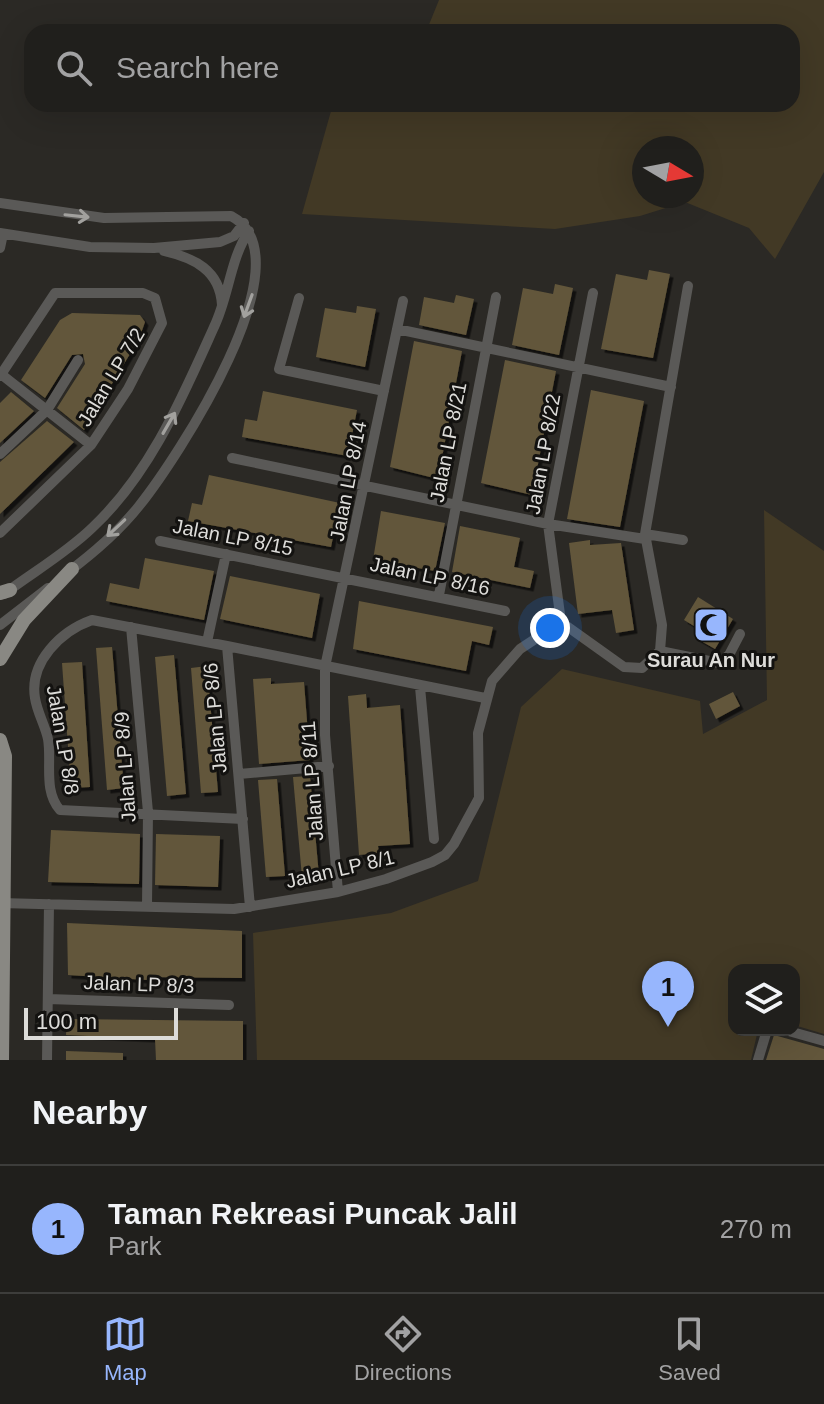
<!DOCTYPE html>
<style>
body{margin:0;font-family:Arial,sans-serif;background:#2d2c29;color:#f1f3f6}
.controls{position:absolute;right:24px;bottom:24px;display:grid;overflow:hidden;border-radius:16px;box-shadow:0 8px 32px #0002}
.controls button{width:72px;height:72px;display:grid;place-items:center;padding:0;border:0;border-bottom:2px solid #3d3d3b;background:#201f1c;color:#f1f3f6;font:40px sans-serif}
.compass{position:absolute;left:632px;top:136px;width:72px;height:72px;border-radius:50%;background:#201f1c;box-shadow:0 8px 32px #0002;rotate:100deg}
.scale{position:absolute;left:24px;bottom:20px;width:154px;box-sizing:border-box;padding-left:8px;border:4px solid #dddcd9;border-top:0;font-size:22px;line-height:28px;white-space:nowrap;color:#dddcd9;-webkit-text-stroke:6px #131210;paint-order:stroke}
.you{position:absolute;left:550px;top:628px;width:28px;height:28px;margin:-20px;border:6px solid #fff;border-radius:50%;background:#1a73e8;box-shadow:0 0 0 12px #1a73e833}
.badge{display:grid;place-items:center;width:52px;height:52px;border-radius:50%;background:#97b6fd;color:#111;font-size:26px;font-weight:700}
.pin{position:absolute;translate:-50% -66px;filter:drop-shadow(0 2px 4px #0008)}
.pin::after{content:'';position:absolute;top:42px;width:28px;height:24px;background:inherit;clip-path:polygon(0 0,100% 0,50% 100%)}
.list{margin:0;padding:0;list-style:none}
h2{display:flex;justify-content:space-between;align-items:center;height:104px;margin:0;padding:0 32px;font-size:34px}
h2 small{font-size:26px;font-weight:400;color:#a2a2a3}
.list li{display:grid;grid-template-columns:52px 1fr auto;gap:24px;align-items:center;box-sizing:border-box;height:128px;padding:0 32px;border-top:2px solid #3d3d3b}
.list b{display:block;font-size:30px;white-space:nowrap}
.list p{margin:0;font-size:26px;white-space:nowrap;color:#a2a2a3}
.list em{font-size:26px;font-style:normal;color:#a2a2a3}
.icon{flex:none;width:44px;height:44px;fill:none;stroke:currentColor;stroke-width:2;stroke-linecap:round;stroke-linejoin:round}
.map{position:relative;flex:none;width:824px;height:1060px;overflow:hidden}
.search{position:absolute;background:#201f1c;box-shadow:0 8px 32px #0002;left:24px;right:24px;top:24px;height:88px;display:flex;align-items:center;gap:20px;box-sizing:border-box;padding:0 28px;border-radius:24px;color:#a2a2a3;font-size:30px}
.sheet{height:232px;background:#201f1c}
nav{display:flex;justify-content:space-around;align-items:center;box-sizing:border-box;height:112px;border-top:2px solid #3d3d3b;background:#201f1c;font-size:22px;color:#a2a2a3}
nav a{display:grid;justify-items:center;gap:4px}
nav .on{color:#97b6fd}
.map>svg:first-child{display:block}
.green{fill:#423925;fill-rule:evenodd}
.building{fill:#62563a;filter:url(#shadow)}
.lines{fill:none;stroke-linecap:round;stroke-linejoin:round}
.minor{stroke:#5a5957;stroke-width:10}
.major{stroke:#898883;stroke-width:14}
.oneway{stroke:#a2a19e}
.labels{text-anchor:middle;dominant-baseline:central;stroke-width:6;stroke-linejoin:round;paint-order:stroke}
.street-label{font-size:20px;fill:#dddcd9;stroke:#131210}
.poi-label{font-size:20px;font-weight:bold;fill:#dddcd9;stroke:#131210}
</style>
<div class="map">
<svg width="824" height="1060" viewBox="0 0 824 1060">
<defs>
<filter id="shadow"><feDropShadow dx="3.5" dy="3.5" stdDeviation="0" flood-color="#0009"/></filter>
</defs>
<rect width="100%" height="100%" fill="#2b2925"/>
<path class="green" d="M439,0H824V172L775,259L749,228L685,202L640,216L555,229L302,214L333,104H792V32H426ZM644,148H692V196H644Z
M764,510L824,551V1034L794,1025V970H734V1030H758L751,1060H257L253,933L391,913L478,881L521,707L562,669L700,701L703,734L767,700Z"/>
<path class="building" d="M649,270L670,274L653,358L601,349L616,274L647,280Z
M555,284L573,288L559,355L512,345L523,288L553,294Z
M456,295L474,299L466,335L419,325L424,297L454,303Z
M357,306L376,309L365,367L316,357L325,308L356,313Z
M72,313L140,315L145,322L139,339L84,430L57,408L85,364L83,354L72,355L45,398L21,380L60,320Z
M414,341L462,351L438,479L390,467Z
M505,360L556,371L532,495L481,483Z
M591,390L644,401L620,527L567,519Z
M263,391L357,410L348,456L242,437L245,419L257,421Z
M11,392L34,411L0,443V403Z
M47,421L74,442L0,514V462Z
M209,475L340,503L331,547L188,521L192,503L202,505Z
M381,511L445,523L435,571L373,560Z
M460,526L520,538L514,567L534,571L530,588L452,572Z
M590,540V545L621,543L634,630L616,633L612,610L578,614L569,543Z
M145,558L214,571L204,620L106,601L110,583L139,589Z
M230,576L320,594L312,638L220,619Z
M698,597L733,619L715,649L694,637L699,629L684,620Z
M359,601L493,627L489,645L472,641L466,671L353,649Z
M112,647L124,788L107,790L96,648Z
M174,655L186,794L167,796L155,657Z
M82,662L90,787L71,788L62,663Z
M207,666L218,792L201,793L191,668Z
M271,678V684L304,682L310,760L259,764L253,679Z
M733,692L740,706L716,719L709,704Z
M366,694L367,708L400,705L410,844L378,846L379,853L359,855L348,696Z
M310,776L319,876L302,877L293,777Z
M277,779L285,876L266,877L258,780Z
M51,830L140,834L139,884L48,882Z
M156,834L220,836L218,887L155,885Z
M67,923L242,931V978L147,977V980L68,975Z
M67,1019L243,1021V1060H156L155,1039L66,1035Z
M774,1035L824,1049V1060H766Z
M66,1051L123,1053V1060H66Z"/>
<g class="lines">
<path class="minor" d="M0,203L104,218L231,216C311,257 175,461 139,506C120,530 91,555 67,573
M0,233L90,247L154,248L220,242L234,236L244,223
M0,248L3,234
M164,251C194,258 220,270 222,305
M299,298L279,369L384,391
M397,329L671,387
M2,375L91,445
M0,376L55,293H143L155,298L162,323L128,389L91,445L0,533
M0,454L47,410L78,360
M232,458L548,524L645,539
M645,534L683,540
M160,541L505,611
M4,594C33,572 65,554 92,528C150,474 182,398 214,327C229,296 230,259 249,231
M439,595L496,297
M561,622L548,524L593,293
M0,625L48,588
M131,627L148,812L147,906
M207,642L226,554
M227,646L92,620C61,631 29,662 35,698C37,712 45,725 48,739C52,762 43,791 60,810L243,819
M660,651L719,663L729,655L740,634
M420,687L434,839
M239,774L329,766
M338,892L325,735V667L403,301
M0,903L234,909L338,892L386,879L432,862L445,855L454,844L479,798L478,733L492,681L520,649L561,622L624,667L642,668L660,651L662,625L645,534L688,286
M250,907L227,646L485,698
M48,999L229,1005
M785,1030L824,1041
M47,1060L49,904
M758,1060L767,1030"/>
<path class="major" d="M0,593L10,590
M0,659L24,620L72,569
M0,740L5,756L2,1060"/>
</g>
<defs><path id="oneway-shaft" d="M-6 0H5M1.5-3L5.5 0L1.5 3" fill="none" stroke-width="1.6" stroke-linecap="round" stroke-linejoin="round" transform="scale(2)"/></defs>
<g class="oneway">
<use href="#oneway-shaft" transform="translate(77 216) rotate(6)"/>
<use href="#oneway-shaft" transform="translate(248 306) rotate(110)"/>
<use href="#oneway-shaft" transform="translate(169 423) rotate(-60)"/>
<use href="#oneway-shaft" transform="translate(116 528) rotate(137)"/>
</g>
<defs>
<symbol id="mosque-square" viewBox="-11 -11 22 22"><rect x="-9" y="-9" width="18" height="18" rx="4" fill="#97b6fd" stroke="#131210"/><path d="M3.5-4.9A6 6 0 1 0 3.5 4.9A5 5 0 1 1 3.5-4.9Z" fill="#111"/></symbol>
</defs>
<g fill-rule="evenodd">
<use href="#mosque-square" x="691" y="605" width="40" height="40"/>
</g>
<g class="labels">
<g class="street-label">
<text transform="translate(111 377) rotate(-59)">Jalan LP 7/2</text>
<text transform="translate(448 442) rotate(-79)">Jalan LP 8/21</text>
<text transform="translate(543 454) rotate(-80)">Jalan LP 8/22</text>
<text transform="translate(348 481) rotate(-79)">Jalan LP 8/14</text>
<text transform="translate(233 537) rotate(11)">Jalan LP 8/15</text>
<text transform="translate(430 576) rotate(12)">Jalan LP 8/16</text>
<text transform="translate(215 718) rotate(-95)">Jalan LP 8/6</text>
<text transform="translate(63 740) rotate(80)">Jalan LP 8/8</text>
<text transform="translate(125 767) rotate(-94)">Jalan LP 8/9</text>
<text transform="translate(312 781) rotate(-94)">Jalan LP 8/11</text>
<text transform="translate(340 869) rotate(-13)">Jalan LP 8/1</text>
<text transform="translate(139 984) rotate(2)">Jalan LP 8/3</text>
</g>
<g class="poi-label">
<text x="711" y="660">Surau An Nur</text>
</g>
</g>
</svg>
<div class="controls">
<button><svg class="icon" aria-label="layers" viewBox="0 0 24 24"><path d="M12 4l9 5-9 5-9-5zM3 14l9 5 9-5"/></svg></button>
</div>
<svg class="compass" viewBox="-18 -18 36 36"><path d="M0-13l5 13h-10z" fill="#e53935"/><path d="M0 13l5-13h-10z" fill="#a2a2a3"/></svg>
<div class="scale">100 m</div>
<div class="you"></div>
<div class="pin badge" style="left:668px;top:1027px">1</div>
<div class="search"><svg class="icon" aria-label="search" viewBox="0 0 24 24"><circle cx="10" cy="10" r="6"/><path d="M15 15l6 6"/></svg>Search here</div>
</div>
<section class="sheet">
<h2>Nearby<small></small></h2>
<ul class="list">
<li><span class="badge">1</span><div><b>Taman Rekreasi Puncak Jalil</b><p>Park</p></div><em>270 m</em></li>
</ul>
</section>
<nav>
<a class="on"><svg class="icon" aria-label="map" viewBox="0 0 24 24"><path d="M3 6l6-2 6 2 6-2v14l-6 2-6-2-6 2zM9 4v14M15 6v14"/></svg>Map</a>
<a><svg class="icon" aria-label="directions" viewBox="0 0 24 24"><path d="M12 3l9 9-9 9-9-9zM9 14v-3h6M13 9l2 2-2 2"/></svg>Directions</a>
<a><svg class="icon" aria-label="saved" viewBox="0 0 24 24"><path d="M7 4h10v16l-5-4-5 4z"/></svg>Saved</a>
</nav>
